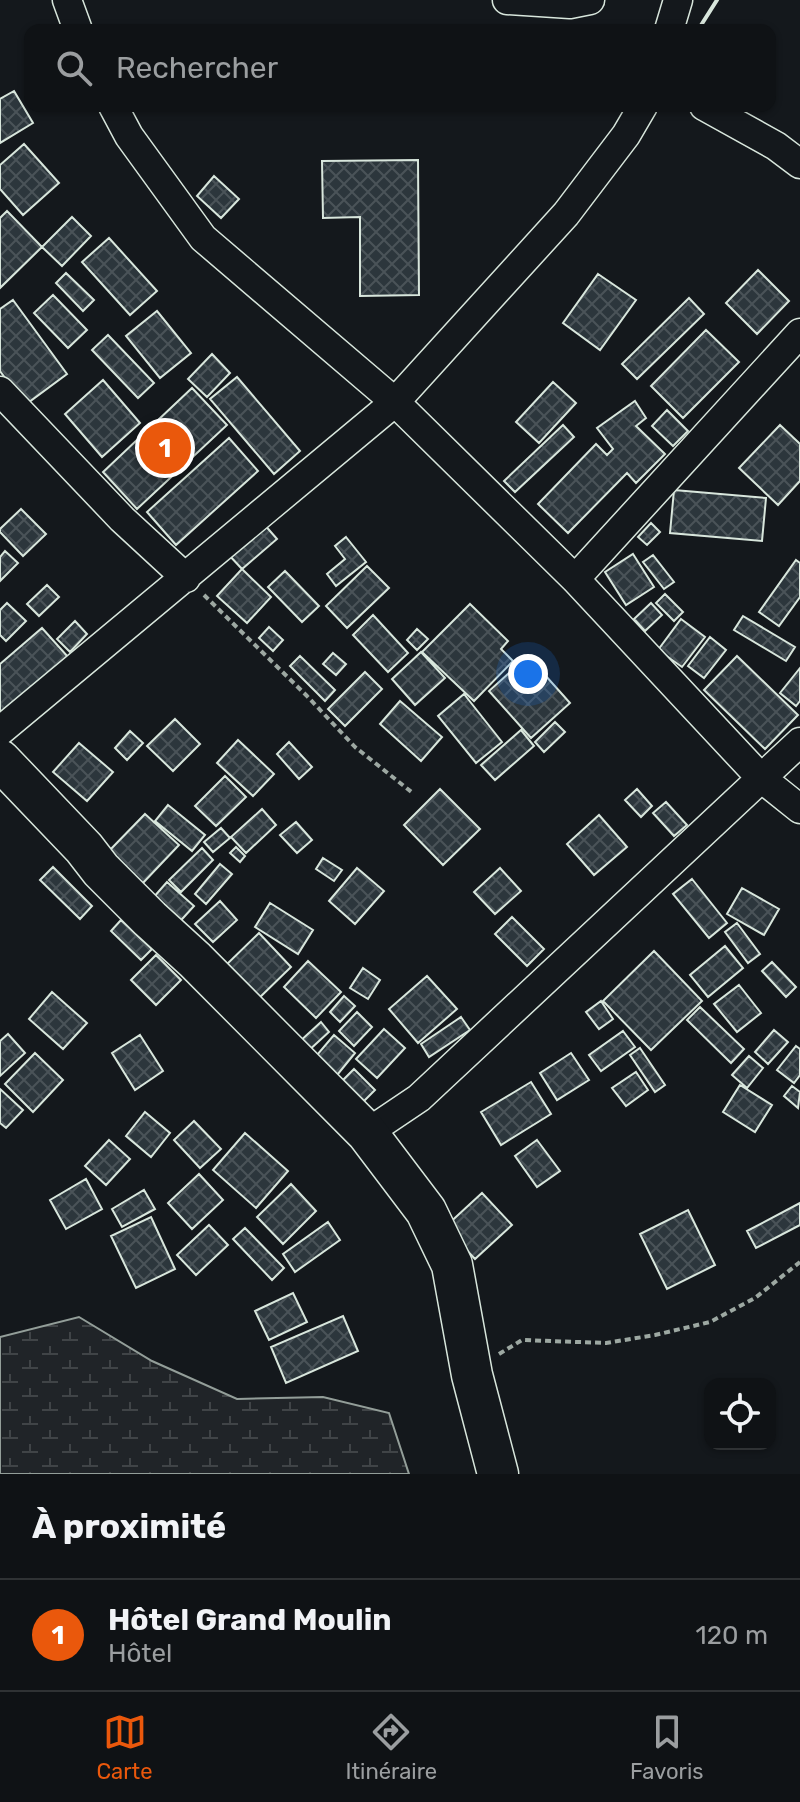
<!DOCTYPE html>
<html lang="fr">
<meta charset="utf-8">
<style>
body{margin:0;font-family:Rubik,sans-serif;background:#181b1e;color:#f1f3f6}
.controls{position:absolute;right:24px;bottom:24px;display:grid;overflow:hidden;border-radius:16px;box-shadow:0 2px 6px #0004}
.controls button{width:72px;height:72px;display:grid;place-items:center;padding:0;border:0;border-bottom:2px solid #2f3234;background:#0f1215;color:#f1f3f6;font:40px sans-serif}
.you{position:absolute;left:528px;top:674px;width:28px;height:28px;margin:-20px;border:6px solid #fff;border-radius:50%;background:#1a73e8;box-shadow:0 0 0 12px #1a73e833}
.badge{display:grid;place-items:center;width:52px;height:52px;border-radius:50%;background:#ea580c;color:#fff;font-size:26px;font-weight:700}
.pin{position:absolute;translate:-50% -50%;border:4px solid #fff;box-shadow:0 2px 8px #0006}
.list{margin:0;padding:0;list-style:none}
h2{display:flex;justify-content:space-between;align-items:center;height:104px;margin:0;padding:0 32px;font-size:34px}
h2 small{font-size:26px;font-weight:400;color:#9b9ea0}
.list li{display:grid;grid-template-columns:52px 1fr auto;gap:24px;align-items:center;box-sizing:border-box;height:112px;padding:0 32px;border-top:2px solid #2f3234}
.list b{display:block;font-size:30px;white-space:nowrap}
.list p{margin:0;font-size:26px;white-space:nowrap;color:#9b9ea0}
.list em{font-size:26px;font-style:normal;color:#9b9ea0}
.icon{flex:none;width:44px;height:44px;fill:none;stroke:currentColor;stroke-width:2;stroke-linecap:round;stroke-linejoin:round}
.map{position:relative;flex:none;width:800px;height:1474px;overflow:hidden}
.search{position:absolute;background:#0f1215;box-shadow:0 2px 6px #0004;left:24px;right:24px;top:24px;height:88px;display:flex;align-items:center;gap:20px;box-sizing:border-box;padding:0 28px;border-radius:16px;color:#9b9ea0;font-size:30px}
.sheet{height:216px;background:#0f1215}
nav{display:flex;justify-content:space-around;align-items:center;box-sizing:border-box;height:112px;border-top:2px solid #2f3234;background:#0f1215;font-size:22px;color:#9b9ea0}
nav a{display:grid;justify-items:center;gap:4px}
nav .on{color:#ea580c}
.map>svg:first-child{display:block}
.wetland{fill:url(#wetland-marsh);stroke:#939e99;stroke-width:2}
.building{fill:url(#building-cross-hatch);stroke:#d8e6dc;stroke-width:2}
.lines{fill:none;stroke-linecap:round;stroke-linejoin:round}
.minor-casing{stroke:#d8e6dc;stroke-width:31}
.highway-casing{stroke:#d8e6dc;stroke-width:43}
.path{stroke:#9da8a2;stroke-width:4;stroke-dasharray:6 4;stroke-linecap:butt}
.minor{stroke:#14181c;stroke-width:28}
.highway{stroke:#14181c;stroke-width:40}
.wall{stroke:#d8e6dc;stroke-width:4}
</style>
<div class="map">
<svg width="800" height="1474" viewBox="0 0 800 1474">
<defs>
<pattern id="wetland-marsh" width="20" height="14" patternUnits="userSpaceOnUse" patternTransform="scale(2)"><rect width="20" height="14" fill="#202428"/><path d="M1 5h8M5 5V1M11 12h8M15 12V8" fill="none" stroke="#404447"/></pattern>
<pattern id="building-cross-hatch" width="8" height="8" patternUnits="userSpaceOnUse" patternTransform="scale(2)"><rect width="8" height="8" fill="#2c363c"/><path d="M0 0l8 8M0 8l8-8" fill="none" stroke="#4a5358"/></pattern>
</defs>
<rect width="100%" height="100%" fill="#14181c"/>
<path class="wetland" d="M79,1317L152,1361L237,1399L323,1397L389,1413L409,1474H0V1337Z"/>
<path class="building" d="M14,91L33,123L0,143V99Z
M24,144L59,183L23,215L0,189V165Z
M418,160L419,295L360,296V217L323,218L322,161Z
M214,176L239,199L221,218L197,196Z
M7,211L42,247L0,288V218Z
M72,217L91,236L62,266L42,247Z
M109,238L157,291L130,315L82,262Z
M758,270L789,301L757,334L726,303Z
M66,273L94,300L83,311L56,283Z
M598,274L636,300L600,350L563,323Z
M53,295L87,330L68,348L34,313Z
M689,298L704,314L637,379L622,364Z
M13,300L67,374L25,405L0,371V309Z
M157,311L191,353L160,378L126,336Z
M706,330L739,362L683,418L651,386Z
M108,335L154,383L138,398L92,350Z
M212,354L230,373L207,397L188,379Z
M237,377L300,451L274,474L210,399Z
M103,380L140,423L102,457L65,414Z
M553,382L576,403L539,443L516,422Z
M192,388L227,425L137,509L103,472Z
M635,401L646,418L636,426L665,454L636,483L627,473L568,533L538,504L596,444L607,455L613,449L597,428Z
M667,410L688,431L673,446L652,426Z
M563,425L574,437L515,492L504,481Z
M780,425L800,444V481L778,505L739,468Z
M229,438L258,471L176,545L147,512Z
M674,490L766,498L762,541L670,533Z
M21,509L46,534L23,556L0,532V529Z
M263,523L277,539L242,569L228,554Z
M651,523L660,532L647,545L638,537Z
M346,537L366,562L336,586L327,574L345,559L335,546Z
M5,551L18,563L0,581V557Z
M633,554L654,587L626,605L605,572Z
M653,555L674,582L664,589L643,562Z
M796,560L800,563V597L779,626L759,612Z
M367,566L389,588L347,628L326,606Z
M242,569L271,597L247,623L217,596Z
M285,571L319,606L302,622L268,587Z
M47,585L59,597L39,616L27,604Z
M665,594L683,612L674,621L656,603Z
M7,603L26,621L6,641L0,635V610Z
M651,603L662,615L645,631L634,619Z
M470,604L508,641L501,649L513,661L474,701L422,652Z
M373,615L408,653L388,672L353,635Z
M743,616L795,647L786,661L734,630Z
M681,619L705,637L682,667L658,650Z
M75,621L87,634L70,652L57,639Z
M269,627L283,640L273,651L259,638Z
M42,628L68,657L0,717V664Z
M417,629L428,639L417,650L407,640Z
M710,637L726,650L704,678L688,666Z
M421,652L445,678L415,705L392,679Z
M333,653L346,664L336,675L323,664Z
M300,656L335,690L325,701L290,666Z
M528,656L570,703L531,738L489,691Z
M737,656L798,715L765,749L704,690Z
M800,668V701L796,706L780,693Z
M365,672L382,689L345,726L328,709Z
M464,694L502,742L476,763L438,716Z
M400,701L442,737L421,761L380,724Z
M175,719L200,744L173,771L147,746Z
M555,722L565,732L544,752L535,742Z
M521,730L534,746L495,780L481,765Z
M130,731L143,743L127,760L115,748Z
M238,740L274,774L253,796L217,763Z
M289,742L312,767L299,779L277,754Z
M79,743L113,772L87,801L53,772Z
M225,776L246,797L216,826L195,806Z
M440,789L480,829L443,865L404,825Z
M637,789L652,806L641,817L625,800Z
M666,802L687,825L674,836L653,813Z
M168,805L205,835L192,851L155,821Z
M262,809L276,825L246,853L231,837Z
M145,814L179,845L141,885L107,853Z
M599,815L627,847L594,875L567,844Z
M296,822L312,840L297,853L280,835Z
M221,828L230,838L213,852L204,842Z
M236,847L245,856L240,862L230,853Z
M202,848L213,860L181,892L169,880Z
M323,858L342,870L334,881L316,869Z
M220,864L232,874L206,904L195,894Z
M53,867L92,906L80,919L40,880Z
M357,868L384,891L355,924L329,901Z
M500,868L521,891L495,914L474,892Z
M692,879L727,923L709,938L673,894Z
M167,882L194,906L173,929L146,906Z
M742,888L779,909L764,935L727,914Z
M220,901L237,920L213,942L195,924Z
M270,903L313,930L298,954L255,927Z
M512,917L544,949L527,966L495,934Z
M121,920L152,949L141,960L111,931Z
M737,923L760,954L748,963L725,932Z
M259,933L291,967L256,1001L224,967Z
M725,946L743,968L708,997L690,975Z
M654,951L702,1001L651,1050L603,1001Z
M156,955L181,980L156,1005L131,980Z
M308,961L341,992L316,1018L284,987Z
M772,962L796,987L786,997L762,971Z
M363,968L380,980L368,999L350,988Z
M427,976L457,1009L418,1043L389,1009Z
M739,985L761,1013L737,1032L714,1004Z
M52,992L87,1023L63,1049L29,1019Z
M344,996L355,1006L340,1022L330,1012Z
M601,1001L613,1019L599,1029L586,1012Z
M700,1007L744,1049L731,1063L687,1020Z
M357,1012L372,1027L354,1046L339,1031Z
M461,1017L470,1030L429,1057L421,1044Z
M321,1022L329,1032L307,1052L298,1043Z
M384,1029L405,1048L377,1078L356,1059Z
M774,1030L788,1042L768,1064L755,1052Z
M623,1031L635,1047L601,1071L589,1055Z
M8,1034L25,1053L0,1076V1041Z
M140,1035L163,1071L135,1090L112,1053Z
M334,1035L355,1053L333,1080L311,1062Z
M796,1046L800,1049V1075L794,1083L777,1070Z
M640,1048L665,1085L655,1092L630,1055Z
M35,1053L63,1080L33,1112L5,1084Z
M571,1053L589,1080L557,1100L540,1073Z
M749,1056L763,1068L747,1088L732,1075Z
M354,1069L375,1090L359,1106L338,1085Z
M636,1072L648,1090L626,1106L612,1088Z
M531,1082L551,1114L501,1145L481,1112Z
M740,1085L772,1105L755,1132L723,1112Z
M792,1086L800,1092L798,1108L784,1096Z
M0,1089L23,1110L6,1128L0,1123Z
M145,1112L170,1133L151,1157L126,1136Z
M194,1121L221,1149L200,1168L174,1140Z
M245,1133L288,1171L256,1208L213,1170Z
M109,1140L130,1159L106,1185L85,1166Z
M537,1140L560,1171L537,1187L515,1156Z
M199,1174L223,1200L192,1229L168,1203Z
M86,1179L102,1209L66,1229L50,1200Z
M291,1184L316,1211L283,1244L257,1217Z
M144,1190L155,1209L122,1227L112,1209Z
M482,1193L512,1225L475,1259L445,1227Z
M800,1203V1225L756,1248L747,1231Z
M688,1210L715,1265L667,1289L640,1234Z
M151,1217L175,1269L136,1288L111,1236Z
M328,1222L340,1240L295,1272L283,1254Z
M209,1225L228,1245L196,1275L177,1255Z
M245,1228L284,1268L272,1280L233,1239Z
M293,1293L307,1322L269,1340L255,1311Z
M343,1316L358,1351L286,1383L271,1347Z"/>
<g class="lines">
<defs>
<path id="minor" d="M67,0L78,30
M507,0L570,4L590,0
M669,30L678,0
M113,106L129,136L203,238L395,402L575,579L760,777L800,809
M704,106L776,146L800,164
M0,391L122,519L186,578
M575,579L800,333
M0,731L395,402L566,214L626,135L643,106
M367,1133L419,1098L800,742"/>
<path id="highway" d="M0,760L84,848L101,870L150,919L195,960L367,1133L426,1211L452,1265L472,1375L498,1474"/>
</defs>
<use href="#minor" class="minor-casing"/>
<use href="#highway" class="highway-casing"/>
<path class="path" d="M204,595L307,696L355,747L414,794
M499,1354L522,1340L606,1343L655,1335L710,1322L755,1298L800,1262"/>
<use href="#minor" class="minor"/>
<use href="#highway" class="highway"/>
<path class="wall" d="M698,30L717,0"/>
</g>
</svg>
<div class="controls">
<button><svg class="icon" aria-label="locate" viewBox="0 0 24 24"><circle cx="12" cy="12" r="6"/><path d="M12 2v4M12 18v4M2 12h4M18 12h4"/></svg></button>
</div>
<div class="you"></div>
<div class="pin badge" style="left:165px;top:448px">1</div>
<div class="search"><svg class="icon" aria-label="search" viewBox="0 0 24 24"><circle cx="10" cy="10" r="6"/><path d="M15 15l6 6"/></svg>Rechercher</div>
</div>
<section class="sheet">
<h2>À proximité<small></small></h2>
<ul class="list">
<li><span class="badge">1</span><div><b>Hôtel Grand Moulin</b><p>Hôtel</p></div><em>120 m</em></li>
</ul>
</section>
<nav>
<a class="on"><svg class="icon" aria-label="map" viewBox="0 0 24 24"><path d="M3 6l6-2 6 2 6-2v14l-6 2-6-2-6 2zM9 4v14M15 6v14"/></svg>Carte</a>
<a><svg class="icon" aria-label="directions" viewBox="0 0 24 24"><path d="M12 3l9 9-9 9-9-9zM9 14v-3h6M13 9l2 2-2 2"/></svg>Itinéraire</a>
<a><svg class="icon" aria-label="saved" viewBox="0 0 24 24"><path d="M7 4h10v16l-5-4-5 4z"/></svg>Favoris</a>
</nav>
